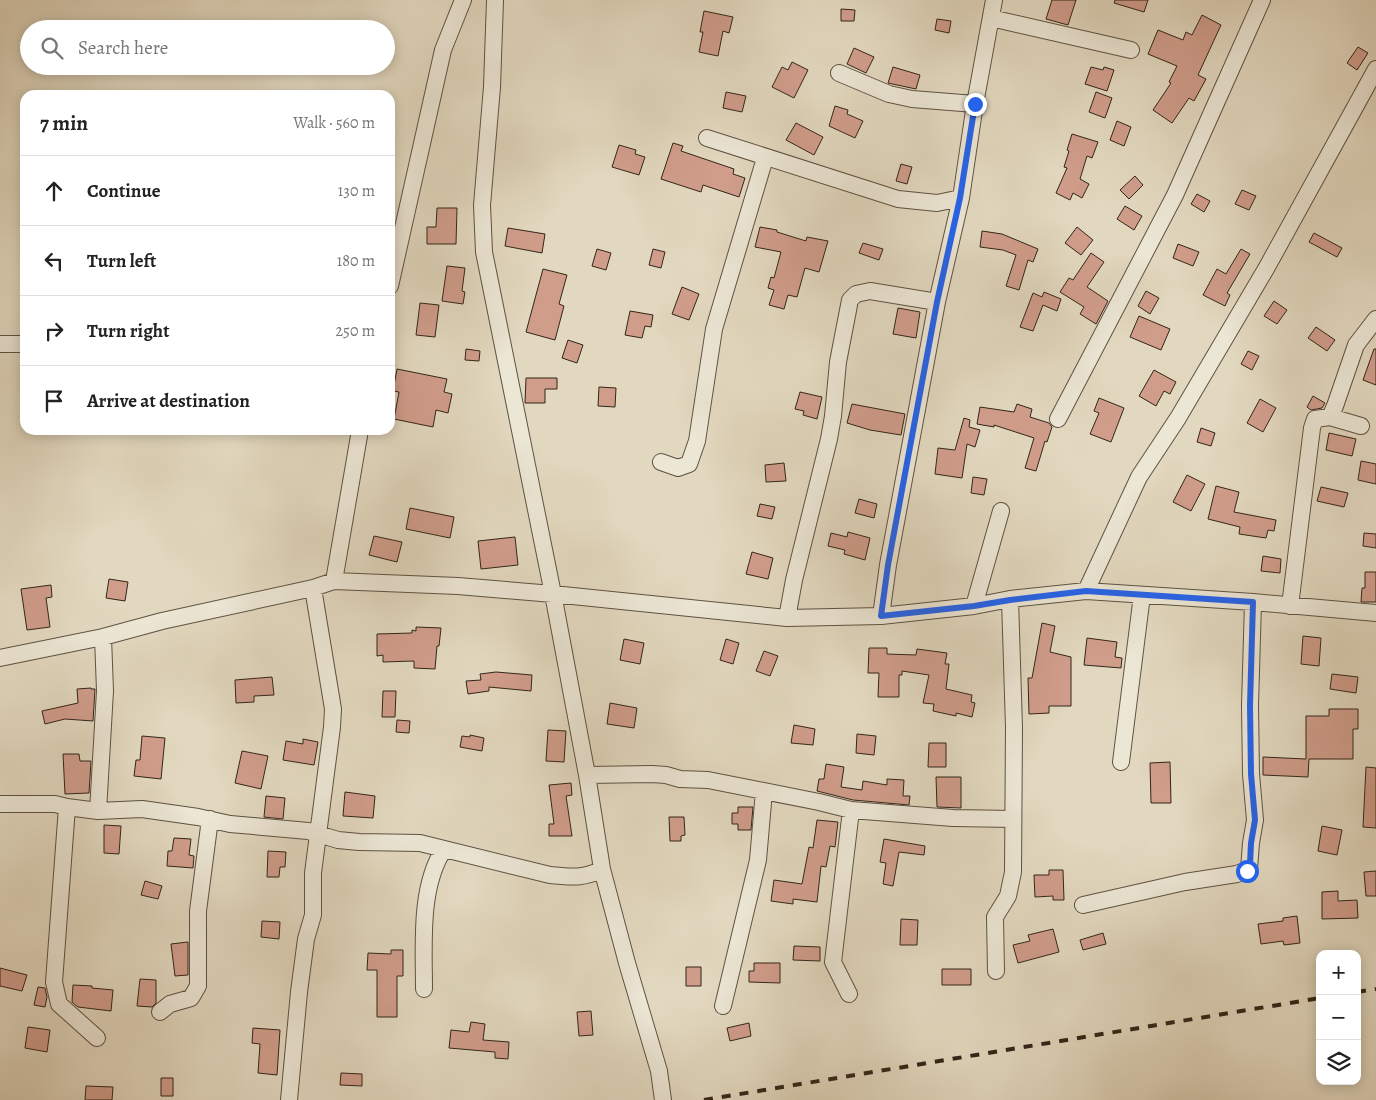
<!DOCTYPE html>
<meta charset="utf-8">
<style>
body{margin:0;font-family:Alegreya,serif;background:#f6f6f6;color:#222}
.controls{position:absolute;right:15px;bottom:15px;display:grid;overflow:hidden;border-radius:10px;box-shadow:0 2px 12px #0003}
.controls button{width:45px;height:45px;display:grid;place-items:center;padding:0;border:0;border-bottom:1px solid #e0e0e0;background:#fff;color:#222;font:25px sans-serif}
.stop{position:absolute;width:15px;height:15px;margin:-11px;border:4px solid #2563eb;border-radius:50%;background:#fff}
.stop.end{background:#2563eb;border-color:#fff;box-shadow:0 1px 5px #0008}
.list{margin:0;padding:0;list-style:none}
h2{display:flex;justify-content:space-between;align-items:center;height:65px;margin:0;padding:0 20px;font-size:21px}
h2 small{font-size:16px;font-weight:400;color:#767676}
.list li{display:grid;grid-template-columns:32px 1fr auto;gap:15px;align-items:center;box-sizing:border-box;height:70px;padding:0 20px;border-top:1px solid #e0e0e0}
.list b{display:block;font-size:19px;white-space:nowrap}
.list em{font-size:16px;font-style:normal;color:#767676}
.icon{flex:none;width:28px;height:28px;fill:none;stroke:currentColor;stroke-width:2;stroke-linecap:round;stroke-linejoin:round}
.map{position:relative;flex:none;width:1376px;height:1100px;overflow:hidden}
.search{position:absolute;background:#fff;box-shadow:0 2px 12px #0003;left:20px;top:20px;width:375px;height:55px;display:flex;align-items:center;gap:12px;box-sizing:border-box;padding:0 18px;border-radius:28px;color:#767676;font-size:19px}
.panel{position:absolute;background:#fff;box-shadow:0 2px 12px #0003;left:20px;top:90px;width:375px;height:345px;border-radius:15px}
.map>svg:first-child{display:block}
.building{fill:#d09d8b;stroke:#322519}
.lines{fill:none;stroke-linecap:round;stroke-linejoin:round}
.minor-casing{stroke:#5e5242;stroke-width:18}
.minor{stroke:#ece6d5;stroke-width:16}
.rail{stroke:#322519;stroke-width:4;stroke-dasharray:9 9;stroke-linecap:butt}
.route{stroke:#2563eb;stroke-width:6}
</style>
<div class="map">
<svg width="1376" height="1100" viewBox="0 0 1376 1100">
<rect width="100%" height="100%" fill="#e2d8bf"/>
<filter id="stains"><feTurbulence type="fractalNoise" baseFrequency=".004" numOctaves="4"/><feColorMatrix values="0 0 0 0 .2 0 0 0 0 .09 0 0 0 0 .02 0 0 0 .5 -.17"/></filter>
<radialGradient id="worn" r=".72"><stop offset=".6" stop-color="#630" stop-opacity="0"/><stop offset="1" stop-color="#630" stop-opacity=".3"/></radialGradient>
<path class="building" d="M1052,0H1076L1068,25L1046,19Z
M1115,0H1148L1144,12L1114,3Z
M841,9L855,10L854,21H841Z
M704,11L733,17L729,33L723,31L718,56L699,52L703,32H700Z
M1202,15L1221,25L1198,75L1206,79L1194,101L1189,98L1172,123L1153,110L1171,83L1169,82L1177,66L1148,54L1158,30L1183,40L1186,32L1192,35Z
M937,19L951,21L949,33L935,30Z
M1358,47L1368,53L1357,70L1347,63Z
M854,48L874,57L866,73L847,64Z
M792,62L808,70L794,98L772,87L782,67L788,70Z
M893,67L920,75L916,89L888,83Z
M1091,67L1103,70L1104,67L1114,70L1107,91L1085,84Z
M726,92L746,96L742,112L723,108Z
M1096,92L1112,98L1105,118L1089,112Z
M835,106L848,110L847,114L863,121L855,138L829,126Z
M1117,121L1131,127L1124,146L1110,140Z
M796,123L823,137L814,155L786,140Z
M1072,134L1098,142L1092,158L1087,156L1080,179L1089,184L1082,198L1073,193L1070,200L1056,193L1067,168L1064,167L1069,151L1067,150Z
M673,143L683,146L681,151L734,169L733,174L745,178L739,197L703,185L701,192L661,179Z
M619,145L636,150L635,154L645,157L639,175L612,167Z
M901,164L912,167L907,184L896,181Z
M1135,176L1143,185L1129,199L1120,190Z
M1242,190L1256,196L1249,210L1235,204Z
M1197,194L1210,201L1204,212L1191,204Z
M1125,206L1142,216L1134,230L1117,219Z
M437,208H457L456,244H427V227H436Z
M760,227L777,230V232L806,241L807,237L828,241L819,272L805,268L797,297L788,295L784,309L769,305L774,290L768,288L771,277L774,278L781,252L755,247Z
M1077,227L1093,240L1081,255L1065,243Z
M508,228L545,234L542,253L505,246Z
M982,231L1002,234L1038,249L1033,262L1028,260L1019,290L1006,286L1016,255L1003,250L980,247Z
M1314,233L1342,248L1337,257L1309,242Z
M863,243L883,249L879,260L859,253Z
M1178,244L1199,252L1193,266L1173,258Z
M597,249L611,253L606,270L592,266Z
M653,249L665,252L661,268L649,265Z
M1241,249L1250,254L1227,293L1230,295L1225,306L1203,295L1217,269L1226,274Z
M1091,253L1104,262L1087,287L1108,301L1096,324L1080,314L1084,307L1060,292L1069,278L1073,280Z
M447,266L465,268L462,291L465,292L463,304L442,301Z
M543,269L567,275L559,304L564,306L555,340L526,332Z
M682,287L699,294L689,320L672,314Z
M1146,291L1159,298L1150,314L1138,306Z
M1044,292L1061,299L1057,311L1043,305L1033,331L1020,327L1033,293L1042,297Z
M1274,301L1287,310L1277,324L1264,316Z
M420,303L439,305L435,337L416,335Z
M898,308L920,312L916,338L893,334Z
M630,311L653,315L651,327L645,326L642,338L625,335Z
M1139,316L1170,329L1161,350L1130,337Z
M1316,327L1335,340L1327,351L1308,338Z
M568,340L583,345L577,363L562,358Z
M466,349L480,351L479,361L465,360Z
M1374,349H1376V385L1363,380Z
M1248,351L1259,356L1252,370L1241,364Z
M397,369L447,379L444,392L452,394L448,413L436,410L433,427L394,419L399,392L393,391Z
M1154,370L1176,382L1170,394L1164,391L1156,406L1139,396Z
M526,378H557V389H545V403H525Z
M599,387L616,388L615,407L598,406Z
M800,392L822,397L817,419L803,415L804,411L795,409Z
M1313,396L1325,403L1322,408L1311,410L1307,407Z
M1099,398L1124,408L1111,442L1090,434L1099,413L1094,411Z
M1260,399L1276,408L1263,432L1247,423Z
M852,404L905,414L901,435L870,430L847,423Z
M1017,404L1032,409L1030,417L1049,423L1052,427L1047,442L1045,441L1036,471L1025,468L1034,438L994,425V427L977,424L980,407L1014,412Z
M964,418L970,420L969,427L980,430L975,447L967,444L962,478L935,474L938,448L955,450Z
M1201,428L1215,433L1211,446L1197,442Z
M1329,433L1356,439L1352,456L1326,450Z
M1361,461L1376,464V484L1358,480Z
M784,463L786,481L766,482L765,465Z
M1187,475L1205,484L1191,511L1173,502Z
M973,477L987,479L984,495L971,493Z
M1216,486L1239,492L1234,512L1276,520L1274,531L1268,530L1266,538L1239,534L1240,527L1208,519Z
M1321,487L1348,493L1344,507L1317,501Z
M859,499L877,504L874,518L855,513Z
M760,504L775,507L772,519L757,516Z
M410,508L454,517L450,538L406,529Z
M848,532L870,538L865,560L844,554L845,550L828,546L831,533L847,537Z
M1364,533L1376,534V548L1363,546Z
M374,536L402,542L397,562L369,555Z
M515,537L518,565L481,569L478,541Z
M752,552L773,558L768,579L746,574Z
M1263,556L1281,559L1280,573L1261,571Z
M1365,572H1376V602H1361L1362,588H1365Z
M109,579L128,582L125,601L106,598Z
M51,585L52,597L46,598L50,627L27,630L21,589Z
M1042,623L1055,626L1050,652L1071,657V706H1049V713L1029,714L1028,678H1032Z
M416,627L441,628L439,646H437L435,669L414,668V661L383,662V655L377,656V634L412,633V630L416,631Z
M1303,636L1321,638L1319,666L1301,664Z
M1087,638L1117,642L1115,657L1122,658L1121,668L1084,665Z
M624,639L644,643L640,664L620,660Z
M726,639L739,643L733,664L720,660Z
M869,648H887V654L916,655L917,649L947,653L945,664H949L946,689L972,695L971,702L975,703L972,717L956,713V716L933,711L934,704L923,703L929,675L902,671V675H899V697H878L879,673H868Z
M764,651L778,656L770,676L756,671Z
M496,672L532,675L531,691L489,687V691L468,694L466,681L481,680L480,674Z
M1332,674L1358,677L1356,693L1330,689Z
M272,677L274,695L254,696V702L236,703L235,680Z
M91,688V689H95L93,721L65,719L45,724L42,711L78,703L77,689Z
M383,691H396L395,717H382Z
M610,703L637,708L634,728L607,724Z
M1329,709H1358V729H1353V759H1309L1308,777L1263,775V757L1306,759V716H1329Z
M397,720L410,721L409,733L396,732Z
M794,725L815,729L813,745L791,743Z
M548,730L566,731L564,762L546,761Z
M857,734L876,736L874,755L856,753Z
M470,735L484,738L482,751L460,747L462,736L470,737Z
M142,736L165,738L161,779L134,776L136,760H140Z
M303,739L318,742L314,765L283,760L286,741L303,744Z
M929,743H946V767H928Z
M242,751L268,756L261,789L235,783Z
M63,754H79L80,761H91L89,793L65,794Z
M1170,762L1171,803H1151L1150,763Z
M826,764L844,767L841,787L862,790L863,781L887,785V779L904,780L903,796H910L909,805L853,800L817,791L819,779H824Z
M1366,767L1376,768V828L1363,827Z
M936,777H961V808L937,807Z
M571,783L572,795L566,796L572,836H549V824H554L549,785Z
M345,792L375,796L373,818L343,816Z
M266,796L285,798L283,819L264,817Z
M738,807H753L751,830H738V824H732V813H738Z
M669,817H684L685,835L681,836V841H670Z
M817,820L838,822L835,847L830,846L826,867L821,866L817,902L793,899V904L771,901L774,880L802,884L809,847L813,848Z
M104,825L121,826L119,854L104,853Z
M1322,826L1342,830L1337,855L1318,851Z
M174,838L191,839L189,855L194,856L193,868L167,866L168,851H172Z
M884,839L925,846L924,855L899,852L893,886L883,884L886,863L880,862Z
M268,851L286,852L285,867H280L279,877H267Z
M1049,870H1063L1064,900H1053V896L1035,897L1034,875H1049Z
M1376,871V896H1366L1364,872Z
M145,881L162,886L158,899L141,895Z
M1338,891V901L1357,900L1358,918L1322,919V892Z
M1297,916L1300,943L1284,945L1283,941L1261,944L1258,924L1283,921V918Z
M901,919L918,920L917,945H900Z
M262,921L280,922L279,939L261,937Z
M1053,929L1059,952L1018,963L1013,945L1030,941L1028,935Z
M1103,933L1106,944L1083,950L1080,940Z
M188,942V975L175,976L171,944Z
M794,946L820,947V961L793,960Z
M391,950H403V976H397V1017H377V970H367L368,953L391,954Z
M754,963H780V983L749,982V971H754Z
M686,967H701V986H686Z
M0,968L27,975L22,991L0,986Z
M942,969H971V985H942Z
M140,979L156,980V1003L152,1007L137,1006Z
M73,985L92,986V988L113,990L111,1011L78,1007L72,1002Z
M38,987L45,988L47,997L45,1007L34,1005Z
M591,1011L593,1035L579,1036L577,1012Z
M471,1022L485,1024L483,1040L509,1042L508,1059L495,1058V1052L449,1048L451,1030L469,1032Z
M749,1023L751,1036L730,1041L727,1028Z
M28,1027L50,1030L47,1052L25,1048Z
M253,1028L280,1030L277,1075L258,1073L260,1044L252,1043Z
M341,1073L362,1074V1086L340,1085Z
M161,1078H173V1096H161Z
M86,1086L113,1087L112,1100H85Z"/>
<g class="lines">
<defs>
<path id="minor" d="M495,0L492,87L482,205L484,252L553,594L587,775L602,869L627,963L659,1071L663,1100
M991,18L1131,50
M839,73L889,94L912,99L975,104
M707,138L898,199L937,203L961,198
M390,286L443,50L463,0
M0,344H25
M1330,417L1361,426
M1058,419L1175,195L1262,0
M661,462L678,468L689,464L697,441L714,329L765,158
M334,581L458,586L553,594L787,618L881,616L974,606L1010,599L1086,591L1253,602L1376,613
M1086,591L1139,477L1178,418L1267,267L1376,69
M974,606L1001,511
M1290,606L1312,428L1315,419L1330,417L1335,406L1356,345L1376,319
M881,616L888,565L937,302L961,198L975,104L994,0
M787,618L794,580L829,439L833,416L838,362L850,300L856,294L870,291L937,302
M0,658L103,637L162,621L313,588L334,581L360,430
M1121,762L1142,595
M587,775L652,774L666,775L680,779L708,780L819,802L851,810L953,818L1013,819
M0,804H55L67,807
M98,811L105,691L103,637
M1083,905L1185,882L1237,874L1249,869L1251,843L1255,820L1251,774L1250,705L1253,602
M996,971L995,917L1008,896L1013,872L1014,728L1010,599
M424,989C424,945 419,887 444,849
M849,994L833,962L851,810
M723,1006L758,860L764,791
M160,1012L170,1004L191,998L198,986V911L210,819
M97,1038L59,1004L54,982L67,807L98,811L142,809L198,817L230,824L308,831L338,840L359,842L420,843L550,875C570,877 584,879 602,869
M289,1100L299,992L306,939L313,915V873L332,727L333,709L313,588"/>
</defs>
<use href="#minor" class="minor-casing"/>
<use href="#minor" class="minor"/>
<path class="rail" d="M1357,992L1376,989
M704,1100L1320,998"/>
</g>
<g class="lines">
<path class="route" d="M975,104L960,198L937,302L888,565L881,616L974,606L1010,600L1086,591L1253,602L1250,705L1251,774L1255,820L1251,843L1250,864L1247,871"/>
</g>
<rect width="100%" height="100%" filter="url(#stains)"/>
<rect width="100%" height="100%" fill="url(#worn)"/>
</svg>
<div class="controls">
<button>+</button>
<button>−</button>
<button><svg class="icon" aria-label="layers" viewBox="0 0 24 24"><path d="M12 4l9 5-9 5-9-5zM3 14l9 5 9-5"/></svg></button>
</div>
<div class="stop" style="left:1247px;top:871px"></div>
<div class="stop end" style="left:975px;top:104px"></div>
<div class="search"><svg class="icon" aria-label="search" viewBox="0 0 24 24"><circle cx="10" cy="10" r="6"/><path d="M15 15l6 6"/></svg>Search here</div>
<section class="panel">
<h2>7 min<small>Walk · 560 m</small></h2>
<ul class="list">
<li><svg class="icon" aria-label="ahead" viewBox="0 0 24 24"><path d="M12 20V5M6 11l6-6 6 6"/></svg><div><b>Continue</b></div><em>130 m</em></li>
<li><svg class="icon" aria-label="left" viewBox="0 0 24 24"><path d="M17 20v-9H6M10 6l-5 5 5 5"/></svg><div><b>Turn left</b></div><em>180 m</em></li>
<li><svg class="icon" aria-label="right" viewBox="0 0 24 24"><path d="M7 20v-9h11M14 6l5 5-5 5"/></svg><div><b>Turn right</b></div><em>250 m</em></li>
<li><svg class="icon" aria-label="arrive" viewBox="0 0 24 24"><path d="M6 21V4h12l-3 4 3 4H6"/></svg><div><b>Arrive at destination</b></div></li>
</ul>
</section>
</div>
